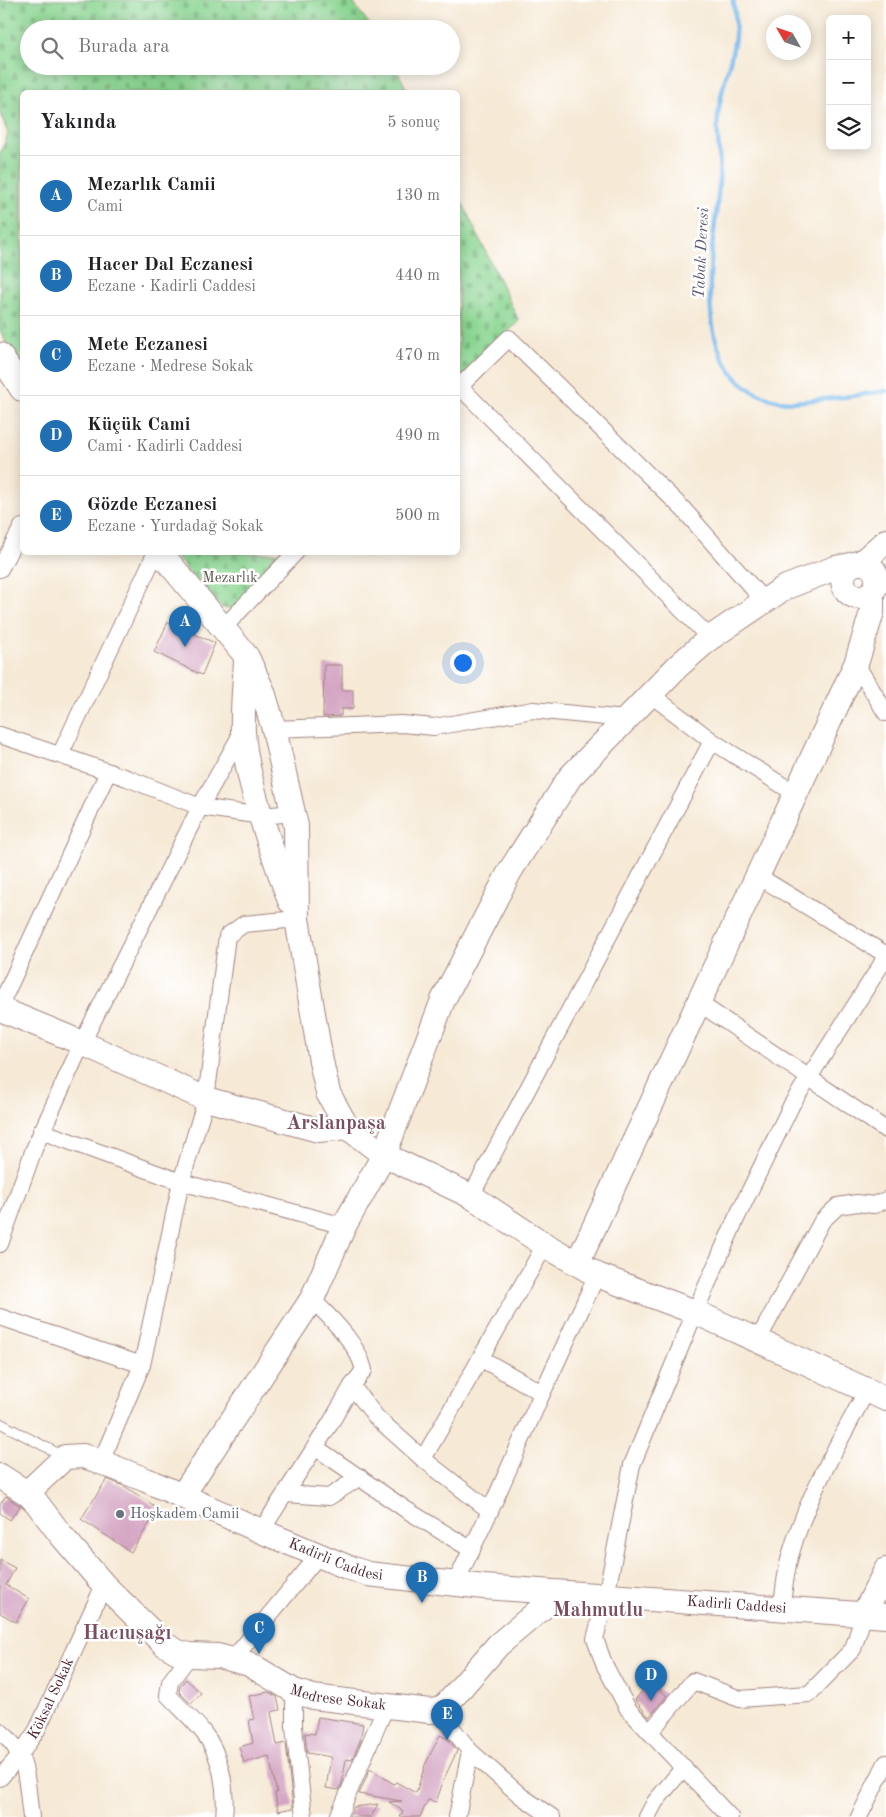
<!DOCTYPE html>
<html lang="tr">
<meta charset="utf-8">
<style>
body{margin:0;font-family:"Old Standard TT",serif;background:#f2f2f2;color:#202124}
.controls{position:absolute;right:15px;top:15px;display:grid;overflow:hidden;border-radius:8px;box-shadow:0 2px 12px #0003}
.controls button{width:45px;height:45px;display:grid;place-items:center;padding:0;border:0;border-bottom:1px solid #e0e0e0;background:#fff;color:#202124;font:25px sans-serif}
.compass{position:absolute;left:766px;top:15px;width:45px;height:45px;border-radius:50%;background:#fff;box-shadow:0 2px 12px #0003;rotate:309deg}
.you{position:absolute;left:462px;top:662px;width:18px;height:18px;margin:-12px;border:4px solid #fff;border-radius:50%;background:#1a73e8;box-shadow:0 0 0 8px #1a73e833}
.badge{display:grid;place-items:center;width:32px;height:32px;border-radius:50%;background:#1f6fb2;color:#fff;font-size:16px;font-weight:700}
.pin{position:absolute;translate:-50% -41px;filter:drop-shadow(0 1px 2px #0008)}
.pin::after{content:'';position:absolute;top:26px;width:18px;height:15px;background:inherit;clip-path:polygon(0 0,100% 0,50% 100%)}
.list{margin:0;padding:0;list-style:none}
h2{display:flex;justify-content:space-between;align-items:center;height:65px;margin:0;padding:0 20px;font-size:21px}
h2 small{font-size:16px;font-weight:400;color:#757577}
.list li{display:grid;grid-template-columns:32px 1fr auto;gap:15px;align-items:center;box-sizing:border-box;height:80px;padding:0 20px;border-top:1px solid #e0e0e0}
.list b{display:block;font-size:19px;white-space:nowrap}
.list p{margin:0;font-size:16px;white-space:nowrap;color:#757577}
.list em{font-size:16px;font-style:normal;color:#757577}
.icon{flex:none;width:28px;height:28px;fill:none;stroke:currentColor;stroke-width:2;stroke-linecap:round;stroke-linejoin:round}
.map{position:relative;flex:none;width:886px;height:1817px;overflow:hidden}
.search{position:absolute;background:#fff;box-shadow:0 2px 12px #0003;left:20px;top:20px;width:440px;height:55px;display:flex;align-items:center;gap:12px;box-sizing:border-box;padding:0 18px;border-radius:28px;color:#757577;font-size:19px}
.panel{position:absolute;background:#fff;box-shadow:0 2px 12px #0003;left:20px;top:90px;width:440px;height:465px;border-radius:8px}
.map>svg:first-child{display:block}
.cemetery{fill:url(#cemetery-stones);stroke:#6a7a5e}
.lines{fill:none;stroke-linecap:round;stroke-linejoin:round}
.stream{stroke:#77b9ec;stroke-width:4.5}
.building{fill:#d4a5c3}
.lane-casing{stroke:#a08480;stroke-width:11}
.street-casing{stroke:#a08480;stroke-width:18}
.secondary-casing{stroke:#a08480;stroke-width:26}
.lane{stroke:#fff;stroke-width:9}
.street{stroke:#fff;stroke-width:16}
.secondary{stroke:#fff;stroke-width:24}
.worship-dot{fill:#6b7280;stroke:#fff;stroke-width:2}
.labels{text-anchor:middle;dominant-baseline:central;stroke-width:5;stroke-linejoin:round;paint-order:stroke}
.park-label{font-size:15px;fill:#5e564a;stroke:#fff}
.worship-label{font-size:15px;fill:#5b616d;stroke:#fff;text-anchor:start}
.street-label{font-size:15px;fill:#4a1f2b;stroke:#fff}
.water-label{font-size:16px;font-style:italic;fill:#5a556f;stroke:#fff}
.district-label{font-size:20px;font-weight:bold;fill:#7a4e60;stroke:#fff}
</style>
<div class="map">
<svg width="886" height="1817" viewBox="0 0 886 1817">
<defs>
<pattern id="cemetery-stones" width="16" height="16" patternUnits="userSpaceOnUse" patternTransform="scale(1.25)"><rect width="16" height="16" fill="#8bd592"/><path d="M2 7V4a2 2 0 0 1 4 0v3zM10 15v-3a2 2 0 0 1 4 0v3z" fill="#79b67e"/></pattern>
</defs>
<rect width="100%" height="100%" fill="#fff"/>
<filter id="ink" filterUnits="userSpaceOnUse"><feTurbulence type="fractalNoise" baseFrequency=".02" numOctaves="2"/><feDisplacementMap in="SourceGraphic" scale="10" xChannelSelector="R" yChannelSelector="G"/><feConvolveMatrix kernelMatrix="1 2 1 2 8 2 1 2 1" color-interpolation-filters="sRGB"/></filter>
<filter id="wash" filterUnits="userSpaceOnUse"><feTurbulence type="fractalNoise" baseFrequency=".0096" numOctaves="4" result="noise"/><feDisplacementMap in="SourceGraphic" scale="20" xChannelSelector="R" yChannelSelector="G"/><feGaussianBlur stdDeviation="1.12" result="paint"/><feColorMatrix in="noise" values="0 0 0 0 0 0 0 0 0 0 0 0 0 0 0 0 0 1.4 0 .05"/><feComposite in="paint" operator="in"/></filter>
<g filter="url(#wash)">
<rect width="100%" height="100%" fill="#f6e9d5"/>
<path class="cemetery" d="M0,0H351L373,29H29V66H395L408,92H22V372L18,367L0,330V154L8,134L0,112Z
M458,194L519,321L458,383Z
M172,553H292L238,608H222Z"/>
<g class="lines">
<path class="stream" d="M733,0C742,44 725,67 719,108C716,123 718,138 719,153C720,171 719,189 717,206C709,272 691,383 780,401C792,403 803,401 814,400C838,398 862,395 886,391"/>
</g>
<g id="blocks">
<path class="building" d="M168,622L215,643L202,675L154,652Z
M324,665H342V690H353V709H341V716L323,717Z
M107,1479L124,1486L159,1509L131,1552L81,1519Z
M6,1496L20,1506L10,1520L0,1513V1504Z
M0,1560L15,1568L6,1585L29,1599L16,1622L0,1613Z
M186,1679L201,1693L191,1704L179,1692L180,1686Z
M649,1682L667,1696L649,1717L635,1700Z
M268,1692L277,1697L280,1710L271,1712L277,1745L286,1743L293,1808L278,1811L275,1793H277L269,1756L244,1763L239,1747L253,1743L249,1720L254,1719L249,1696Z
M318,1717L363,1724L360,1741L352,1760L346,1759L342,1783L339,1790L326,1788L331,1757L307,1753L305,1733L315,1734Z
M440,1735L448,1739L457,1751L441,1785H442L436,1802L428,1800L420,1817H400L403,1811L389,1802L402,1801L359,1794L370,1769L394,1784L396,1782L416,1793L425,1765Z
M378,1804L371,1817H349L354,1807Z"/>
</g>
</g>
<g filter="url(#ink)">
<use href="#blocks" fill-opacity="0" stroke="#a08480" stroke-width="1"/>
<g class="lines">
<defs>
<path id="lane" d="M0,1423L63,1456"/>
<g id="street">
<path d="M459,386L710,638"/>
<path d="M458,388L509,338L683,509L764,601"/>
<path d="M0,569L22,527"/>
<path d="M223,628L296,552"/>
<path d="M856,664L886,713"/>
<path d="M650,694L712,741L796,794"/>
<path d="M274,729L402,724L434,727L533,710L626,719"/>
<path d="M0,735L127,778L200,807L262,816L293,813"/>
<path d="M60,755L156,552"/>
<path d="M758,876L885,954"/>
<path d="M0,1003L7,991L108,772"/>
<path d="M699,1003L886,1130"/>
<path d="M41,1131L181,1182L344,1226"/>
<path d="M471,1196L712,741"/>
<path d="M0,1244L34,1149L82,1043L200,807L243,731"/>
<path d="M312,1299C332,1320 357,1342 364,1370L352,1386L376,1417L423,1459L490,1511"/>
<path d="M0,1317L142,1365"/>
<path d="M758,1340L822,1221L838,1206L857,1203L874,1205L886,1200"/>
<path d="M480,1358L542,1393"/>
<path d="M315,1447L405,1509L472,1550"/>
<path d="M423,1459L545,1245"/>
<path d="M101,1462L142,1365L181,1182L206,1099L227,936L244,924L297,919"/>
<path d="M286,1494L329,1497L360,1477"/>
<path d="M261,1531L330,1424L352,1386"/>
<path d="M455,1584L490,1511L540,1398L597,1275"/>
<path d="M781,1609C784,1593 785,1576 789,1560C805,1500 838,1444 867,1390"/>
<path d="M190,1655L170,1682L168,1695C179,1707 193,1719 203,1732C221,1754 227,1789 224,1817"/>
<path d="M233,1659L319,1555"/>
<path d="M294,1691V1727L304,1817"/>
<path d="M438,1710L470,1751L521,1796L552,1817"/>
<path d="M0,1731C30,1755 26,1784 31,1817"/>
<path d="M650,1732L693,1681L740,1699L809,1694L853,1649L864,1614"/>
<path id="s1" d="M0,1778L20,1755L37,1730L104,1585"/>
<path d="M338,1817L386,1706"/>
<path d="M457,1817L470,1751"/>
<path d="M647,1817L655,1802L684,1767"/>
<path d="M730,1817L628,1709L605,1666L595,1639L606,1596L632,1465L695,1312L736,1219L792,1104L881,965L886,953"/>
<path d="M859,1817L886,1763"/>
</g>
<g id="secondary">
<path d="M0,355L22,389"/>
<path d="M160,552L247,657L263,692L274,729L296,826L297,919L321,1061L328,1093L347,1127L384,1155L471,1196L545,1245L597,1275L695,1312L886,1399"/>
<path d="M861,563L886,541"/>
<circle cx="860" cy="580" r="17"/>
<path d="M246,659C245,683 242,708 243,732C247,786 272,850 290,901"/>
<path d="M0,1009L82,1043L206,1099L318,1130L347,1127"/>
<path d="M578,1262L856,664L872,612V592"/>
<path id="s2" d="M0,1476L27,1493L36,1502L61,1535L104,1585L164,1644L178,1652L190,1655L218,1656L249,1664L294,1691L313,1697L430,1711L438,1710L446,1705L498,1645L560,1593"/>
<path id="s3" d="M27,1493L65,1457L83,1456L93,1459L146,1480L261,1531L347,1567L368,1574L484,1587L886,1616"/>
<path d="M182,1496L312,1299L344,1226L384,1155L443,1000L510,871L570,777L678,666L710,638L784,588L835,568L851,565"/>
<path d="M864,1614L886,1570"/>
</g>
</defs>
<use href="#lane" class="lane-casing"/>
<use href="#street" class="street-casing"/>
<use href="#secondary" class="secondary-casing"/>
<use href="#lane" class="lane"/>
<use href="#street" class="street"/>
<use href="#secondary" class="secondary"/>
</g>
</g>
<circle class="worship-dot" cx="120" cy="1514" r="5"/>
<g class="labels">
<g class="park-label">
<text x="230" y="578">Mezarlık</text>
</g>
<g class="worship-label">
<text x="130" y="1514">Hoşkadem Camii</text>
</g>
<g class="street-label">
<text stroke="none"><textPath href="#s3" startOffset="344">Kadirli Caddesi</textPath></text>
<text stroke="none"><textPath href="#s3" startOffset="749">Kadirli Caddesi</textPath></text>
<text stroke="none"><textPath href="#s2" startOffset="422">Medrese Sokak</textPath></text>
<text stroke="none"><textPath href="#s1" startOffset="95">Köksal Sokak</textPath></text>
</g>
<g class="water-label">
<text transform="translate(702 253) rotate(-87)">Tabak Deresi</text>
</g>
<g class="district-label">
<text x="336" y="1124">Arslanpaşa</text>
<text x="598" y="1611">Mahmutlu</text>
<text x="127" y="1634">Hacıuşağı</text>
</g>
</g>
</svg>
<div class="controls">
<button>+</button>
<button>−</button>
<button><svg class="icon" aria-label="layers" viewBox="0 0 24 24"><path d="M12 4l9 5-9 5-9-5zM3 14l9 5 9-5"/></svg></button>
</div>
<svg class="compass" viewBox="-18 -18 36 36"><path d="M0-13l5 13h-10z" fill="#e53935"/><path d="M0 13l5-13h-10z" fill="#757577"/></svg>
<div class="you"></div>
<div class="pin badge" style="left:185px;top:647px">A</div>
<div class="pin badge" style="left:422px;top:1603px">B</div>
<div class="pin badge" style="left:259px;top:1654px">C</div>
<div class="pin badge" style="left:651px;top:1701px">D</div>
<div class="pin badge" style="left:447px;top:1740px">E</div>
<div class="search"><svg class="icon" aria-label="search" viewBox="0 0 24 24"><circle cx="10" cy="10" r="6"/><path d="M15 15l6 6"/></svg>Burada ara</div>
<section class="panel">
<h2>Yakında<small>5 sonuç</small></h2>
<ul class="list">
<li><span class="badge">A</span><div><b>Mezarlık Camii</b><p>Cami</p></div><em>130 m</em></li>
<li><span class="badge">B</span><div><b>Hacer Dal Eczanesi</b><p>Eczane · Kadirli Caddesi</p></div><em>440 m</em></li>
<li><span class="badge">C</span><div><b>Mete Eczanesi</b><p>Eczane · Medrese Sokak</p></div><em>470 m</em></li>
<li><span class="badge">D</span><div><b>Küçük Cami</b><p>Cami · Kadirli Caddesi</p></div><em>490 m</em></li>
<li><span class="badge">E</span><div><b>Gözde Eczanesi</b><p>Eczane · Yurdadağ Sokak</p></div><em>500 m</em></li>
</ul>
</section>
</div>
